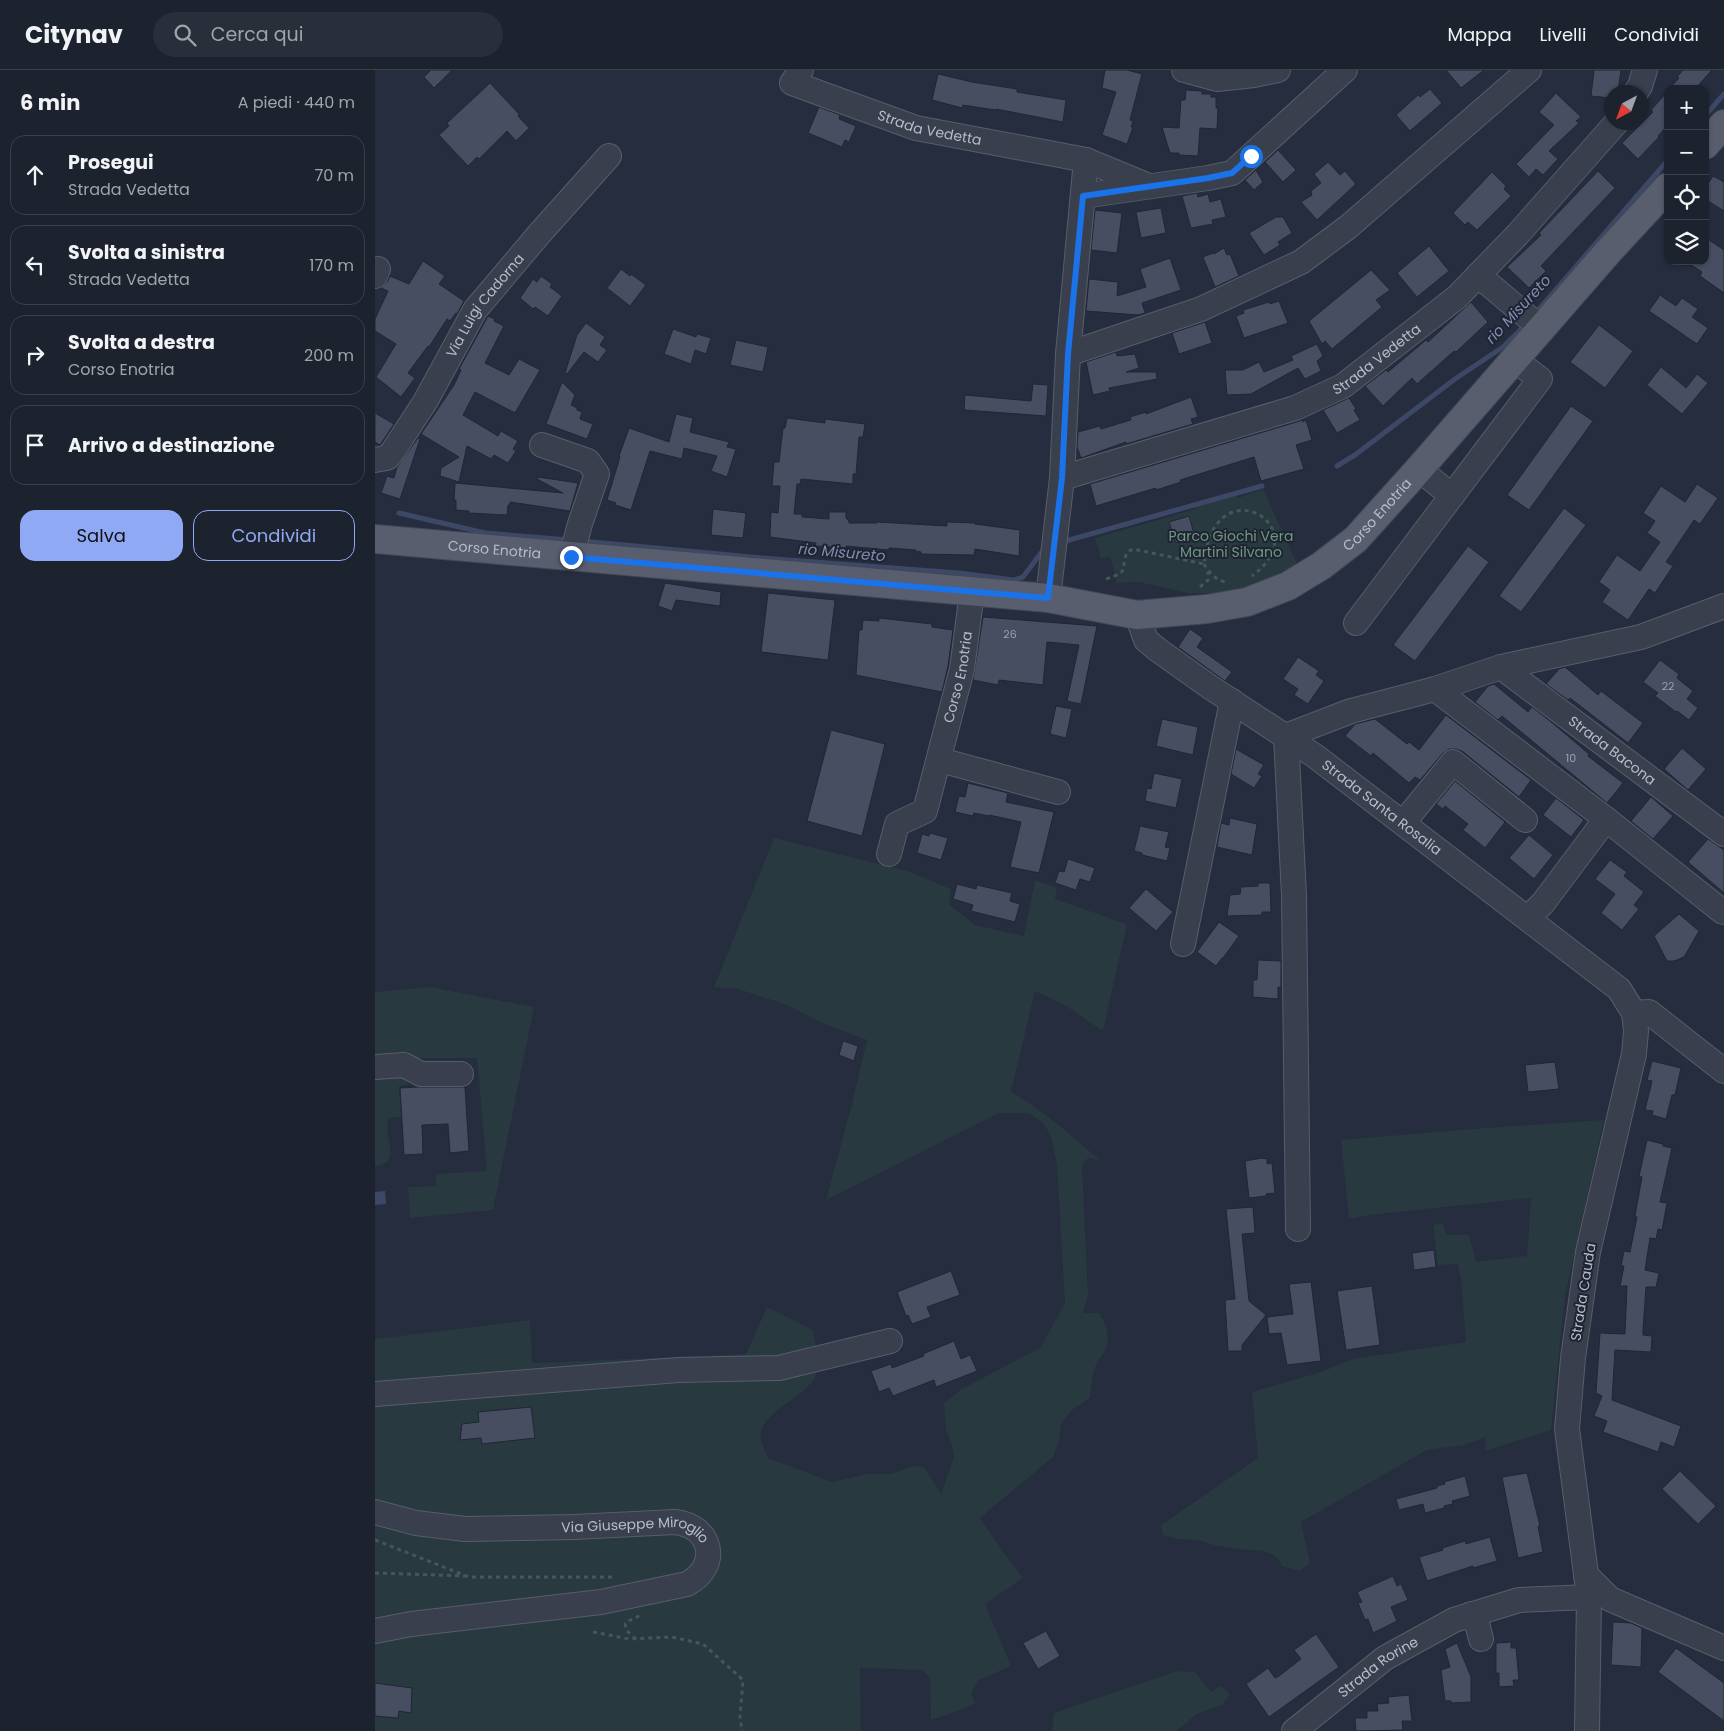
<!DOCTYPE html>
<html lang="it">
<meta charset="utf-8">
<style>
body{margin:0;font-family:Poppins,sans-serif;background:#292f3a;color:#f1f3f6}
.controls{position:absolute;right:15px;top:15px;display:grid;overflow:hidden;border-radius:10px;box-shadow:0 1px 4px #0004}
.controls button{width:45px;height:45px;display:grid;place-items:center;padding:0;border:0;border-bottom:1px solid #3a3f4a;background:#1c222e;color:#f1f3f6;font:25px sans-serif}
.compass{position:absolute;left:1229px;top:15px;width:45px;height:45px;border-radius:50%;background:#1c222e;box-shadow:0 1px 4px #0004;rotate:221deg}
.stop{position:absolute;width:15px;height:15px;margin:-11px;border:4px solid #1a73e8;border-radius:50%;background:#fff}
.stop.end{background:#1a73e8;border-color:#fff;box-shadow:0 1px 5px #0008}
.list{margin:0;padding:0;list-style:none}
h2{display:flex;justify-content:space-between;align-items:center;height:65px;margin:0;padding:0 20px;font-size:21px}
h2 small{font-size:16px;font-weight:400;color:#a0a4aa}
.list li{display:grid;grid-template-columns:32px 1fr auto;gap:15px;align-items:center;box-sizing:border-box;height:80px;margin:0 10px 10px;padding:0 10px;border:1px solid #3a3f4a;border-radius:15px}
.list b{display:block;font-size:19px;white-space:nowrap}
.list p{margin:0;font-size:16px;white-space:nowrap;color:#a0a4aa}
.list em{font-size:16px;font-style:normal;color:#a0a4aa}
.actions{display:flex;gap:10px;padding:15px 20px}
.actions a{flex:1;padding:11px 0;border:1px solid #90a9f4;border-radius:15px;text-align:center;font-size:18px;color:#90a9f4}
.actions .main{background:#90a9f4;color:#111}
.icon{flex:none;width:28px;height:28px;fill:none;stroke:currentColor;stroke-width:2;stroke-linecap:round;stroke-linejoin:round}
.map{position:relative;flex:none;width:1349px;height:1661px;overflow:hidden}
header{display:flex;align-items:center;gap:30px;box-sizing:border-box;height:70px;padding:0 25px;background:#1c222e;border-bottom:1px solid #3a3f4a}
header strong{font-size:24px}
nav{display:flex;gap:28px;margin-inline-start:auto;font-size:18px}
.search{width:350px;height:45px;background:#292f3a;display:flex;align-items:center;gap:12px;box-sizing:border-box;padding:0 18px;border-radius:28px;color:#a0a4aa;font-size:19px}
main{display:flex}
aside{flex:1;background:#1c222e}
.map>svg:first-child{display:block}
.green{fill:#28393f}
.water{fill:#3c4866}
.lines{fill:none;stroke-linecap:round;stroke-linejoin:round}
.stream{stroke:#3c4866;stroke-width:5}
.building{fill:#474e62;stroke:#212635}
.minor-casing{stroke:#585d6c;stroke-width:26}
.major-casing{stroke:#434857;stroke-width:30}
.path{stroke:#46565c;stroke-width:3;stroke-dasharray:4 4;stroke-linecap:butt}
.minor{stroke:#3a3f4e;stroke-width:24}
.major{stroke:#585e6e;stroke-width:28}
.route{stroke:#1a73e8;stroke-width:6}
.labels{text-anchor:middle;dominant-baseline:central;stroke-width:4;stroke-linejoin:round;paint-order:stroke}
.number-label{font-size:11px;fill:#9aa0af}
.street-label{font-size:14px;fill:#b6bbc9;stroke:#1f2433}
.park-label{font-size:14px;fill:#6e997e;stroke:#1f2433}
.water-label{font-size:15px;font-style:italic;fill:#7f8daf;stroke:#1f2433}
</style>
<header>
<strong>Citynav</strong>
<div class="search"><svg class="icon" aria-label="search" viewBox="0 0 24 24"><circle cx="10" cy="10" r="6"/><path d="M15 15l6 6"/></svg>Cerca qui</div>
<nav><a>Mappa</a><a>Livelli</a><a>Condividi</a></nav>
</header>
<main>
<aside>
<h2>6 min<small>A piedi · 440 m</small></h2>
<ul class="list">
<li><svg class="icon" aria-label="ahead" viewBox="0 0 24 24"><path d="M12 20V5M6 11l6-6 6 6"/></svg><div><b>Prosegui</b><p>Strada Vedetta</p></div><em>70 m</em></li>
<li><svg class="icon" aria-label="left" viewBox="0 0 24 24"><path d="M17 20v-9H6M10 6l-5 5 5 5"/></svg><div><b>Svolta a sinistra</b><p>Strada Vedetta</p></div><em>170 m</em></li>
<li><svg class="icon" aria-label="right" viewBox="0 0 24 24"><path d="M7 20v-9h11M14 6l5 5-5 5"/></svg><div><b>Svolta a destra</b><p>Corso Enotria</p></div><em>200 m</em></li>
<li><svg class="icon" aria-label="arrive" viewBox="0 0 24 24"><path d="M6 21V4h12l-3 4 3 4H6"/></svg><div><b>Arrivo a destinazione</b></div></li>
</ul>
<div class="actions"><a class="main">Salva</a><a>Condividi</a></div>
</aside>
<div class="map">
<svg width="1349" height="1661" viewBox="0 0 1349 1661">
<rect width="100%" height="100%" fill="#262d3e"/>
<path class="green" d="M888,419L923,496L878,516L837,523H813L764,512L742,513L735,486L726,489L720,468L821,439V436L861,425L863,428Z
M399,768L532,801L576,819L574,834L600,855L649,866L660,810L682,818L680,829L752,854L728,961L691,936L660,921L636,1022C668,1040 697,1066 725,1090L713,1088L707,1095L713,1225L708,1243H724C731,1253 736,1269 730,1280C728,1285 724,1288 722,1293C717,1303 716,1317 715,1328L697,1340L686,1354L684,1371L678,1387L605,1448L627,1480L648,1508L610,1534L636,1596L604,1610L596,1623L600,1633L578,1643L556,1650L555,1608L547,1600L485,1598L486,1661H0V1269L155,1250L157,1293L371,1284L392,1237L438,1260C440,1272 445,1295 440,1307C430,1329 381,1343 386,1370C387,1376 391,1382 393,1388L457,1412L492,1404H516L538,1396L549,1397L566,1424L579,1387L577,1376L571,1360L569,1333L587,1319L665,1278L690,1233L682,1095L676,1066L668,1053L654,1043H624L451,1130L477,1034L492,970L447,953L412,935L363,919L339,917Z
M55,917L159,937L118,1140L35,1148L33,1117L61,1116V1104L112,1101L102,988H15L0,992V922Z
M0,1003L30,1005L33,1015L24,1016L26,1047L14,1048C6,1063 30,1094 0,1096Z
M1229,1050L1190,1226L1176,1360L1110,1381L1111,1367L1089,1375L1052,1380L926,1452L935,1493L925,1501L907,1496L903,1489L897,1484L889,1481L863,1479L839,1475L822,1470L804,1469L788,1465L786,1455L883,1388L877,1322L946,1302L978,1289L1091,1272L1086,1209L1083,1194L1063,1195L1058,1155L1068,1153L1071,1165H1094L1101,1192L1152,1186L1156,1128L994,1145L974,1149L966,1070L1111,1058Z
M802,1601L820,1602L836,1622L846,1616L855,1624L847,1635L822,1644L801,1661H677L679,1643Z"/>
<path class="water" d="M10,1121L11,1134L0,1135V1122Z"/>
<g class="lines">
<path class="stream" d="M1330,46L1349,24
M1159,245L1293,90
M962,396L980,385L1080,309L1128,277L1152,253
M24,443L110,463L194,470
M207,471L387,488L584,503L639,510L648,507L666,483L671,480
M687,472L887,416"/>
</g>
<path class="building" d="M56,0H77L59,18L49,7Z
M730,0H752L767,4L755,50L758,51L756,57H758L752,74L727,65L741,22L727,18Z
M1071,0H1109L1086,18Z
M1219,0H1246L1243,22H1236V28L1216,26Z
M1308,0H1337L1320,19H1294L1304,8L1302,7Z
M563,4L597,12L642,19V22L691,30L688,52L621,39L620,40L588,35L587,38L557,30Z
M115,13L144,44L143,46L154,58L141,71L132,61L104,89L102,87L93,96L64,65L74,56L72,53Z
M1055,19L1067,33L1035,61L1021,45L1043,25L1045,27Z
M811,20L827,21V24H836V27H841V38H843L842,59L825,58L823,86L804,85V83H795L787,57L804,58L806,30H810Z
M1293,21V55L1283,66L1284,67L1263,89L1247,73L1278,42L1276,40Z
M1181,23L1206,47L1201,51L1204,53L1174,81L1183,89L1168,105L1161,99L1154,107L1141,94L1179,55L1164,42Z
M444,37L465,45L464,49L481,56L474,72L470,70L467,77L433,63Z
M903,80L921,100L908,112L890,92Z
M953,92L965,105L970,101L981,114L942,150L926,132L937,125L936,121L946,113L939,104Z
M881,100L888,112L879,120L870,110Z
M1223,101L1240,118L1166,196L1171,201L1154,218L1132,197L1166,165L1164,163Z
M1117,102L1131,116L1129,119L1136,126L1102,160L1093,152L1090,155L1078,143Z
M1338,106L1349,112V141L1330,129V118Z
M822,123L823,127L833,124L835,132L846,129L851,147L837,150L838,154L816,158L807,126Z
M786,138L791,163L766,168L761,142Z
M720,140L747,143L742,183L716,180Z
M901,147H908L917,163L903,172L905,175L889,185L874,163Z
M1330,167L1349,180V223L1325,206L1327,202L1310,191H1330Z
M1054,176L1074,201L1042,227L1022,203Z
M849,178L852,185L855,184L864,206L840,217L828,187L838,183L839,184Z
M795,188L806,220L767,233L770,243L763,245L711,241L714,209L743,212L742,226L771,217L765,199Z
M48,191L70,206L64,214L89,231L82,244L81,243L75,251L72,249L54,277L53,276L33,303L40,308L26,327L1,307L21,274L0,261V249L13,221L6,218L12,212L15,206L34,214Z
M246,199L255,206L256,204L271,215L255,236L232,218Z
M996,200L1015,220L1001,230L1007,237L957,279L950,271L947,274L934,251Z
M166,206L177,214L175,217L187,226L173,246L160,237L158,239L145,228L158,209L162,212Z
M1285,225L1301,236L1307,228L1323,239L1317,247L1333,258L1322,274L1274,241Z
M904,231L913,253L869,268L861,246L869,243L868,240L894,232L895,234Z
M1096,232L1113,252L1081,282L1079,281L1042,314L1037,308L1008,336L990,316L1011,300L1013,302L1051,270L1053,272Z
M113,246L120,249L119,251L129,256L110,293L134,305L144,289L165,300L140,343L100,322L88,345L123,366L126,361L143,371L138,379L141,381L133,393L119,385L116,389L92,376L84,412L65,406L66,398L84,387L46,364L79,315L86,300L84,299Z
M830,252L837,273L804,284L797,263Z
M211,253L230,267L225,275L232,280L223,292L209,282L192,304L190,303L202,265Z
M1224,255L1258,281L1230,318L1195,292Z
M298,259L321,267L322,264L336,268L331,284L320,280L316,294L289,284Z
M361,270L393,277L388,302L355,295Z
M942,274L948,286L942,291L946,301L930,309L923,298L876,324L852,325L850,300H868L884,292L889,302L918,290L916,286Z
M741,282L742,286L760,284L764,298L751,302H781L782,309L734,318L735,321L718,325L711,292Z
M1286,297L1311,318L1322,304L1333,313L1307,344L1272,315Z
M187,312L200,325L196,335L202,338V340L207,342L205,349L218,354L212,369L171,354Z
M658,314L673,315L671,346L589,340L590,325L656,331Z
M816,327L823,347L816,349L818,354L751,374V372L706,388L702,377L703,362L725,356L726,359L756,350L755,347L771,342V344Z
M974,328L981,339L979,340L985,350L962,363L948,340Z
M1196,336L1218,351L1154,440L1132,425Z
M0,343L19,354L5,375L0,372Z
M301,344L318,348L315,362L354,372L352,377L361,379L352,407L336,401L342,386L309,378L307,389L275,381L256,440L240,435L241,433L232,430L245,387L244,386L254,358L294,372Z
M412,348L450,353V349L490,354L488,367H484L481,404H478V414L426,409L425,414H422L419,444H427V447L454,449V442H471V448L474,451V453H502V452L572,456V452L600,453V454L645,460L644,486L600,479L599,485L546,484V482L540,481L541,480L514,478V480L471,476V478L440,476L441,473L395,467L396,442L403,443L405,416H397L399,392H404L408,358H410Z
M928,350V352L931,350L937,370L921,375L929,399L886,411L879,387L805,410L806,412L781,420V418L721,436L715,414Z
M43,368L45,369L25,429L6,423L12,406L19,408L22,397Z
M163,407L203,413L195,441L135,432V435H133L132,445L94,443V441L81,440V430H79L80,413L188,423L162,409Z
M1322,414L1343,428L1325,454L1319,450L1291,492L1298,496L1280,523L1274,519L1253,550L1227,532L1235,520L1224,512L1242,485L1265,501L1285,472L1272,463L1280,451L1268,443L1286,416L1310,432Z
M1189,438L1211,455L1146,542L1124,526Z
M338,439L371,443L368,468L336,465Z
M814,446L820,467L801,473L794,452Z
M1093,476L1114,492L1040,591L1018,575Z
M290,513L346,522L345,536L301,530L297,541L283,536Z
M393,523L460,530L453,590L386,582Z
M608,547L722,556L706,634L692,631L704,575L672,572L668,615L624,610L623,615L598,610Z
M504,548L557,554V557L578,560L573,596L567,622L481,605L484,560H487L488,550L504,551Z
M815,559L828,568L822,577L857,602L850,611L803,577Z
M923,587L944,601L941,605L949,611L933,634L919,625L923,619L908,609Z
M1285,590L1304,604L1302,608L1318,621L1312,629L1323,638L1314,650L1302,641L1301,642L1280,626L1283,623L1268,612Z
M1190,597L1223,625L1226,621L1268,653L1253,673L1195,628L1193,630L1171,614L1184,599Z
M1119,614L1153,642L1157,637L1175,651L1214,684L1213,686L1248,713L1232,733L1127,646L1123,650L1100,632L1113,616Z
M681,636L697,639L691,668L675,664Z
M1071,645L1156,710L1144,727L1087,681L1081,679H1074L1068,683L1045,710L1040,707L1034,713L998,683L996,686L970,666L980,654L1000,649L1032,674L1034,672L1044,680Z
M787,649L823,657L818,685L781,676Z
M456,660L510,674L487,766L432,751Z
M1307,678L1331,699L1313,720L1289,699Z
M861,679L889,695L883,704L887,706L879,718L856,704Z
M779,703L807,709L801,738L770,731L772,718L776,719Z
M1080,711L1130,752L1110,778L1088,760L1093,754L1070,736L1068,739L1061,734Z
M593,713L633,723L631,732L679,742L664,803L635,797L646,752L614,745V746L599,743L598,746L580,742L584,726L590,727Z
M1276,727L1298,746L1278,769L1256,751Z
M1181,728L1209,750L1196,767L1168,745Z
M855,748L882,754L877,785L842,777L846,753L854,755Z
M765,756L794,762L790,777L795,778L792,791L767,785V783L759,781Z
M555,763L573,768L566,790L542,783L547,764L554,766Z
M1154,765L1178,785L1159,809L1134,788Z
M1333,769L1349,780V823L1313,792Z
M693,789L720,798L715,812L705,809L701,820L680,813L684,801L689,802Z
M1235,790L1252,802L1249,806L1269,822L1259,835L1264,839L1247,860L1226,843L1240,824L1220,809Z
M883,813H895L896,842H887V845L852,846L855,825L865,824L866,817L883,816Z
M582,814L601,819L602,815L637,823L635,831L645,834L640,852L596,841L598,835L578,829Z
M771,819L798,842L781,861L754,838Z
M1304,844L1324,861L1309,887L1299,891H1292L1279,866Z
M844,852L864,866L848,888H847L841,896L822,882Z
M883,890L906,891V917H903V929L878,927V910H882Z
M468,971L483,976L479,991L464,985Z
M1277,991L1306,998L1300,1025H1297L1291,1049L1277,1045L1278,1041L1270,1040L1277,1011L1272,1010Z
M1180,992L1184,1019L1153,1022L1150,995Z
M43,1017H90L94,1081L75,1083L73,1054L47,1055L48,1084L29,1085L25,1018Z
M1272,1070L1288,1074V1076L1297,1078L1285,1132L1292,1133L1287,1160L1283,1159L1281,1169L1275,1168L1270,1200L1284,1203L1281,1217H1271L1268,1260V1265L1277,1266L1276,1282L1240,1280L1237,1330L1306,1356L1299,1377L1286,1372L1283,1382L1228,1362L1232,1351L1219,1346L1227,1326L1221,1323L1225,1263L1250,1264L1252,1216H1245L1249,1196H1246L1249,1181L1255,1182L1262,1147L1260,1146L1267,1107L1264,1106Z
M887,1088L892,1089V1094L897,1093L900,1123L891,1124V1126L874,1128L870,1091Z
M878,1137L880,1163L867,1164L874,1231L891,1245L867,1275V1281H853L850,1230L860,1229L851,1139Z
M1059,1180L1061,1197L1039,1200L1037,1183Z
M576,1201L585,1225L552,1237L556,1247L537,1254L533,1245L531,1246L522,1222Z
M936,1212L946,1291L912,1295L906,1263L894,1264L892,1247L918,1244L914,1214Z
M997,1216L1005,1275L971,1280L962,1221Z
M579,1271L586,1289L595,1285L602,1301L561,1317L559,1310L518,1326L514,1318L504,1322L496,1301L516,1294L517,1298L549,1286L548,1284Z
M156,1337L160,1368L107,1374L106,1368L85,1370L87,1354L104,1352L103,1342Z
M1305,1401L1341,1436L1323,1454L1287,1419Z
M1152,1403L1165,1456H1163L1168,1482L1143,1488L1127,1407Z
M1090,1406L1095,1426L1077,1431L1078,1434L1069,1436V1438L1050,1443L1048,1434L1024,1440L1021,1429L1062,1418V1416L1070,1414L1069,1412Z
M1115,1467L1122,1491L1098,1498V1496L1052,1511L1044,1487L1068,1480L1067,1478L1090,1471L1091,1474Z
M1018,1506L1022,1516L1026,1514L1033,1530L1016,1537L1022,1551L998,1563L993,1549L990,1550L983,1533L987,1532L982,1522Z
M1238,1552L1256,1553L1267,1558L1266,1597L1236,1595Z
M671,1561L685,1586L663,1599L648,1573Z
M941,1564L964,1597L894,1647L871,1614L893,1598L900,1608L904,1606L926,1589L919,1580Z
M1136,1572V1578H1141L1144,1610H1138L1139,1616L1124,1617V1603H1121V1573Z
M1082,1573L1096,1607V1632L1076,1633V1631H1070L1066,1600L1075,1597L1070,1579Z
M1301,1578L1349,1613V1651L1283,1602Z
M0,1613L37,1618L36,1643L24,1641L23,1648L0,1646Z
M1034,1625L1037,1651H1027L1028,1660L981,1661L980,1648H992V1641H1003L1002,1634L1014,1633L1013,1627Z"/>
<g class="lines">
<defs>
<g id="minor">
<path id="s1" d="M426,0L417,13L541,58L711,90L774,116"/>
<path d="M809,0L842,9L879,5L903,0"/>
<path d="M1261,22L1265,16L1270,0"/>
<path d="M708,126L833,108L857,103L970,0"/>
<path d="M1103,205L1167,259"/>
<path d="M0,206L3,199"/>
<path d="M693,284L826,239L926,192L973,157L1154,0"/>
<path d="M167,375L213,391L222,404L205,454L196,487"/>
<path id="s2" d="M0,390L12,388L18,381L50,332L100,240L165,163L234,86"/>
<path d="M1044,399L1077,426"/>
<path id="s3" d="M687,408L920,338L968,316L1082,227L1143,164L1242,52"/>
<path d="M673,528L687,408L693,284L711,90"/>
<path id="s4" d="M762,545L771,570L783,580L835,617L940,686L1244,919L1259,943L1261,961L1259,984L1213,1182L1198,1288L1192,1359L1214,1527L1212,1661"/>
<path d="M981,553L1165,309L1140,290"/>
<path id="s5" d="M1126,597L1349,764"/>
<path d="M1060,619L1231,749L1348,842"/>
<path d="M565,690L683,722"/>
<path d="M1028,753L1078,692L1150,750"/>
<path id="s6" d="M514,784L522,754L550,741L587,599L597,522"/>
<path d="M1153,848L1168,833L1231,749"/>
<path d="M808,874L857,631"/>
<path d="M1259,943L1274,942L1349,1001"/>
<path d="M0,997L29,995L46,1004H86"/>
<path d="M923,1159L919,826L911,666L976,641L1060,619L1126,597L1266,567L1349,536"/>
<path d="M0,1324L303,1300L404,1298L515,1271"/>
<path id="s7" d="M0,1442L41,1453L90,1459L199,1457L300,1452C337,1456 346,1496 312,1514L226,1532L36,1554L0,1561"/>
<path d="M1211,1505L1235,1529L1349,1578"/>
<path d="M1096,1544L1103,1557L1106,1569"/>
<path id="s8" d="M919,1661L1010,1588L1079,1550L1144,1530L1214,1527"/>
</g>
<g id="major">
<path d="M1330,75L1349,54"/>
<path id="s9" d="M0,469L673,528L762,545L832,539L872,532L913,516L946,496L981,469L1044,399L1233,182L1293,117"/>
</g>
</defs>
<use href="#minor" class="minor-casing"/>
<use href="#major" class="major-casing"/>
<path class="path" d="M829,494C834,502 842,512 852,512
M731,509C755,501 745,502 752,482L758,479L829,494C831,480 833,465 842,454C871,416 933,465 877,506
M825,517L833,510V502
M0,1470L94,1507H240
M0,1503L91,1506
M218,1562L254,1569L297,1567L328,1574L368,1610L365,1647L367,1661
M261,1569L252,1561L250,1554C256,1548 261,1549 266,1544"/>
<use href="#minor" class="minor"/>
<use href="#major" class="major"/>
</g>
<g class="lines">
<path class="route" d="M196,487L673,528L687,408L693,284L708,126L833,108L857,103L876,86"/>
</g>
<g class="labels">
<g class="number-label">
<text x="635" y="564">26</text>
<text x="1293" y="616">22</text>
<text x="1196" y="688">10</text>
</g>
<g class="street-label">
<text stroke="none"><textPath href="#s1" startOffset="161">Strada Vedetta</textPath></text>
<text stroke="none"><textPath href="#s2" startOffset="194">Via Luigi Cadorna</textPath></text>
<text stroke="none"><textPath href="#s3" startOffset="339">Strada Vedetta</textPath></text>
<text stroke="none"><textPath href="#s9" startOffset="1036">Corso Enotria</textPath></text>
<text stroke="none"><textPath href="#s9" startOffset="120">Corso Enotria</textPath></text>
<text stroke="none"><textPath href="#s6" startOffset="200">Corso Enotria</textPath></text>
<text stroke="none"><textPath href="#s5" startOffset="139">Strada Bacona</textPath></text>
<text stroke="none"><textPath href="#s4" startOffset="316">Strada Santa Rosalia</textPath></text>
<text transform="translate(1208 1222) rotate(-81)">Strada Cauda</text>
<text stroke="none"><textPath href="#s7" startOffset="264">Via Giuseppe Miroglio</textPath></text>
<text stroke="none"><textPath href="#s8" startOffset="106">Strada Rorine</textPath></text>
</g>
<g class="park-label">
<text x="856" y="466">Parco Giochi Vera<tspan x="856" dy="16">Martini Silvano</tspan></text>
</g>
<g class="water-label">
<text transform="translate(1143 239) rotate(-47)">rio Misureto</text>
<text transform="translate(467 482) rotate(5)">rio Misureto</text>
</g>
</g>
</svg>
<div class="controls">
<button>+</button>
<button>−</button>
<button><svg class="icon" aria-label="locate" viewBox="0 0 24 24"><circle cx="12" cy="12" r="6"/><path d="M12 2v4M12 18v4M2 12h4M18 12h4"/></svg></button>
<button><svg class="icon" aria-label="layers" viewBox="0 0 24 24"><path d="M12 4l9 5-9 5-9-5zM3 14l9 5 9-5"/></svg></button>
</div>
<svg class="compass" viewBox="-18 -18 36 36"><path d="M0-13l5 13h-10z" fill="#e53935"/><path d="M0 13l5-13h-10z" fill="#a0a4aa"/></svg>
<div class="stop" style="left:876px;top:86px"></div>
<div class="stop end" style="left:196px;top:487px"></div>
</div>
</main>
